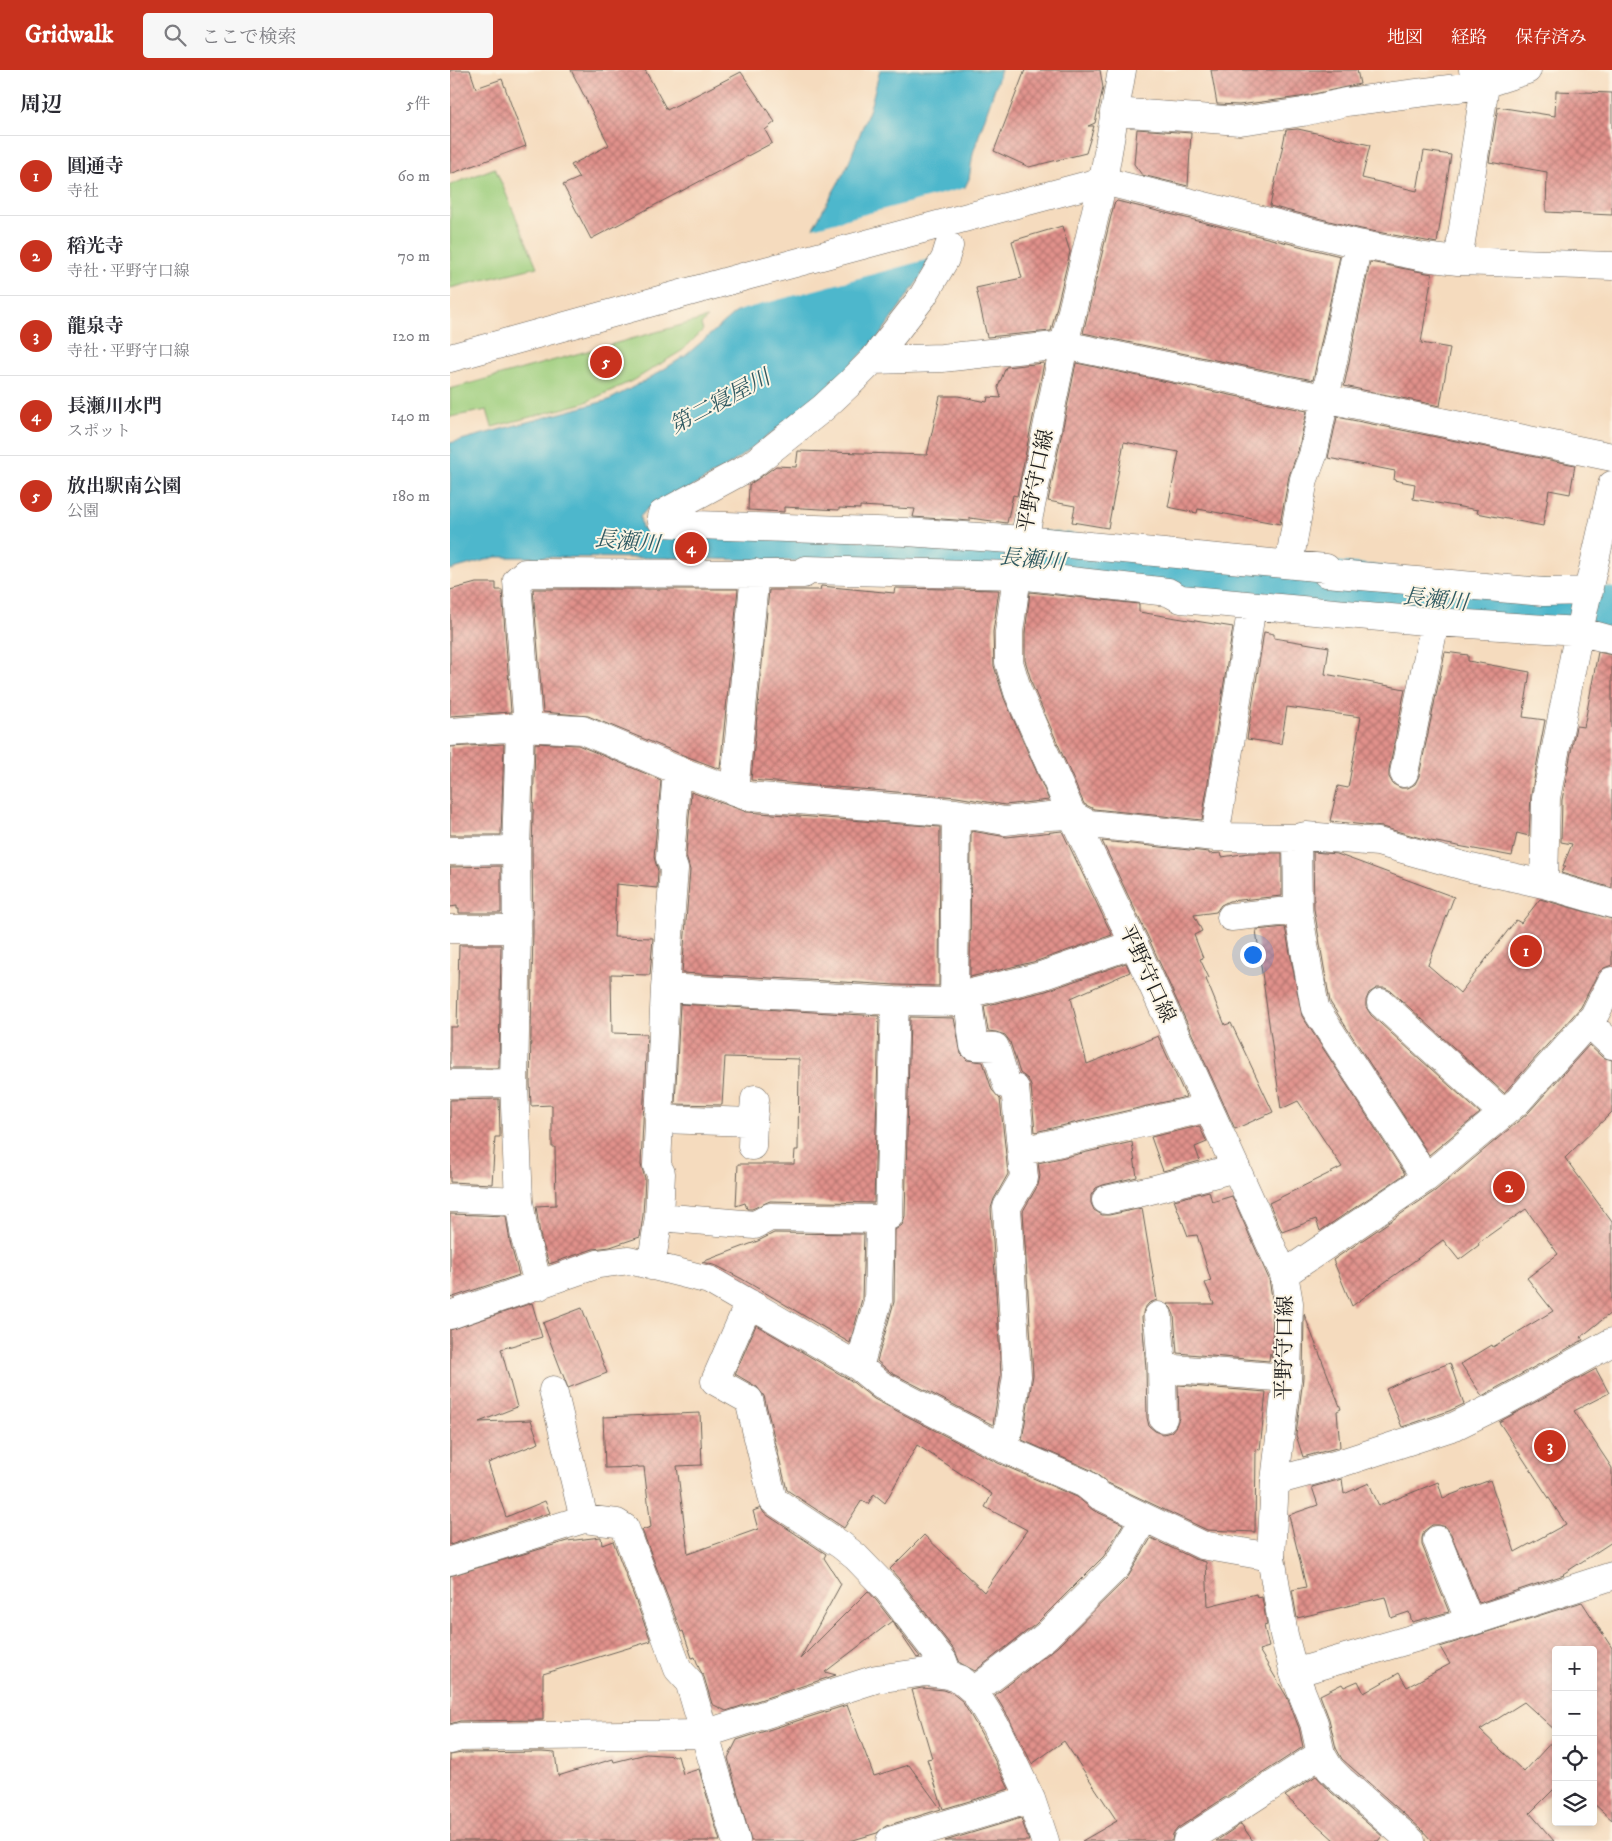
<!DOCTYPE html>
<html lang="ja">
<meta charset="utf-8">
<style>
body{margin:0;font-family:"IM FELL DW Pica","Noto Serif JP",serif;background:#f7f7f7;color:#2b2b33}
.controls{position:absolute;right:15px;bottom:15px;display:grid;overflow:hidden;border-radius:5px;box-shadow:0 2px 8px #0003}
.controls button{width:45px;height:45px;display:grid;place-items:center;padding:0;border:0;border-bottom:1px solid #e1e1e2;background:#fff;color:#2b2b33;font:25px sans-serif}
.you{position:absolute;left:802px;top:884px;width:18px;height:18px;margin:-12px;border:4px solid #fff;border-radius:50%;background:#1a73e8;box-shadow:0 0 0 8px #1a73e833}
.badge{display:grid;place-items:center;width:32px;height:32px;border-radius:50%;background:#c8321e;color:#fff;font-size:16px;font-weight:700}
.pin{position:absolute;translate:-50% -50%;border:2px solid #fff;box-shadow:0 1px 5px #0006}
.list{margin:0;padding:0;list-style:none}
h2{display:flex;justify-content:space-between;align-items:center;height:65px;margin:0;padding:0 20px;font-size:21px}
h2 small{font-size:16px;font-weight:400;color:#7c7c81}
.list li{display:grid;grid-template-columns:32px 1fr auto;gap:15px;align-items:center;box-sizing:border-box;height:80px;padding:0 20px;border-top:1px solid #e1e1e2}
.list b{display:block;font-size:19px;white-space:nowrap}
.list p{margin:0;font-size:16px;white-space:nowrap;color:#7c7c81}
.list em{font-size:16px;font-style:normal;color:#7c7c81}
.icon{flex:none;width:28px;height:28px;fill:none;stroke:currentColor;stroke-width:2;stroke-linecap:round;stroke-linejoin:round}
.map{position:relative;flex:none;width:1162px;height:1771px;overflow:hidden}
header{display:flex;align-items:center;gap:30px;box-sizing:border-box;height:70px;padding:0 25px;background:#c8321e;color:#fff}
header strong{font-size:24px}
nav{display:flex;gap:28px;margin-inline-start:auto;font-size:18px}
.search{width:350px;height:45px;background:#f7f7f7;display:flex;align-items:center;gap:12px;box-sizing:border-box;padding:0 18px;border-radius:5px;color:#7c7c81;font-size:19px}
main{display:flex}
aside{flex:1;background:#fff}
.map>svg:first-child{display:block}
.green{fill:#9dce7d;stroke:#5c754c}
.water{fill:#4eb7cc;stroke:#356a74}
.pier{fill:#f5dbbe}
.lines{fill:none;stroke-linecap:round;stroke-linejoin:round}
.river{stroke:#4eb7cc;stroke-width:59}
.building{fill:url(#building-cross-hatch)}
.minor-casing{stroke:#685f55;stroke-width:29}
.major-casing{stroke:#685f55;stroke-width:29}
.minor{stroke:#fff;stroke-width:28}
.major{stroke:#fff;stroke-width:28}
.labels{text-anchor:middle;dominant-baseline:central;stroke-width:4;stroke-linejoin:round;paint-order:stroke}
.street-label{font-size:21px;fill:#1c1c1c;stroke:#fcf5e5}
.water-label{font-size:22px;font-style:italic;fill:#305a62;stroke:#fcf5e5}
</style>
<header>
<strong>Gridwalk</strong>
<div class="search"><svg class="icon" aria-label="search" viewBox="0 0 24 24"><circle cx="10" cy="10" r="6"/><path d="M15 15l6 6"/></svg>ここで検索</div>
<nav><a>地図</a><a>経路</a><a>保存済み</a></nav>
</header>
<main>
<aside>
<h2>周辺<small>5件</small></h2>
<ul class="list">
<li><span class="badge">1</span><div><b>圓通寺</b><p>寺社</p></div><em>60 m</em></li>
<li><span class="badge">2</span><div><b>稻光寺</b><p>寺社 · 平野守口線</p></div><em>70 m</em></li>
<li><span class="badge">3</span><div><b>龍泉寺</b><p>寺社 · 平野守口線</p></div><em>120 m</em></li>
<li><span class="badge">4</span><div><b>長瀬川水門</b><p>スポット</p></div><em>140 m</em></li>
<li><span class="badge">5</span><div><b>放出駅南公園</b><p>公園</p></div><em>180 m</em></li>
</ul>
</aside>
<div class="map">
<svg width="1162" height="1771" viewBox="0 0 1162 1771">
<defs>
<pattern id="building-cross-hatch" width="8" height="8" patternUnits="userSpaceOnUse" patternTransform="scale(1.25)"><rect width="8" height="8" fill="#e1918b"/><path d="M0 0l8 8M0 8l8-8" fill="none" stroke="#b67671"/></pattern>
</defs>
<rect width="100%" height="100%" fill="#fcf5e5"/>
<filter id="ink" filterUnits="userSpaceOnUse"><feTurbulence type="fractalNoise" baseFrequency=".02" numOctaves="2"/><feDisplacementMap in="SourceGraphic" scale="10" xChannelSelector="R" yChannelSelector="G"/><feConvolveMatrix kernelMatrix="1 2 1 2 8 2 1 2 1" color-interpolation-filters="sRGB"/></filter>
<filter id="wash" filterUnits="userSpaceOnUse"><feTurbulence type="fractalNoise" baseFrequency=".0096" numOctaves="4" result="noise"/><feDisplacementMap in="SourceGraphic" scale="20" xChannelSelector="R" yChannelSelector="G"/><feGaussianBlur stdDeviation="1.12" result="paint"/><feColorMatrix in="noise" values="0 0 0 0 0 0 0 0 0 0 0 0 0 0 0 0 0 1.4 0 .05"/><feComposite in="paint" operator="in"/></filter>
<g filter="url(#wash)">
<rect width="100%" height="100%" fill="#f5dbbe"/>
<path class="green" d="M45,98L87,197L0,218V115Z
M257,248L251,255L253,260L233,280L186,309L134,333L42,357L37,340L0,347V319Z"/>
<path class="water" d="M430,0H551L523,83L519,109L470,208L430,265L396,301L355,338L282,393L232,423L197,439L190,447L192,458L202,463L210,464L564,475L560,496L216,488L46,487L0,500V373L159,330L198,309L235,286L284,244L329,205L359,165L397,97L420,38Z"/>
<path class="pier" d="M518,117L483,188L283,242L327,203L359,159Z"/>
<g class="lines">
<path class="river" d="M503,485L545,486L615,492L713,505L1150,545L1162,548"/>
</g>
<g id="blocks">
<path class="building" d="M0,0H20L26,18L52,9L76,76L0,104Z
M121,0H195L217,40L291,2L325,52L315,60L322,73L141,169L113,115L129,108L121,95L159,75Z
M575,0H650L653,18L645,53L638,56H644L636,83L579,97L544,81Z
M761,0H907L910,14L850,27L789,35L767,34Z
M1106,21L1162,23V145L1096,142L1097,102L1039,92L1048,37L1105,46Z
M687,59L741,63L738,116L692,105L684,94Z
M848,59L920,75L912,108L967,121L974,81L1001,85L987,173L911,159L820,136L836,60Z
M667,131L890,186L863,310L633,263L664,134Z
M612,156L620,182L601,261L537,267L526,218L572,208L562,171Z
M920,192L982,204L971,273L1000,278L990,336L894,316Z
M594,293L567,426L563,425L557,453L520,448V451L463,447L465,439L410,436V439L389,438V440L334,437V442L298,440L299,415L326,396L346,397L348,381L477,385L490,326H508L537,332L538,327L551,328L548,317L556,297Z
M626,293L857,341L848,381L839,406L830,454L748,439L747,443L718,437L729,382L674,372L658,458L622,452L625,436L598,431Z
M887,347L1125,395L1120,424L1099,420L1093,456L1027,443L1028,440L963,429L965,414L944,410L945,401L878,388Z
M26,513H46V520H52L61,642L0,646V520Z
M371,516L444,523L445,518L549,520L543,562L544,596L554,628L599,730L555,735L507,727L301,710L319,520H370Z
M83,519H288L270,699L233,685L138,646L93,642Z
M580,522L689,534V542L783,557L752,750L644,739L634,734L583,617L575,590V563Z
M814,562L824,564V568L879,577L875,604L955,619L939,700V707L943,714L951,718H958L965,714L969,706L995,582L1018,585V591L1080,602L1073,647L1095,650L1081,725L1079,766L1067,763L1062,786L981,771L932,757L880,751L888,716L898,718L911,647L837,637L831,674L797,669Z
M1148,582L1162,585V818L1111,803L1116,796H1113L1122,774L1111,772L1112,730L1126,656L1134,657Z
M85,673L128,675L211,710L204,787L208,801L207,818L166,814L164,867L203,868L200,905L161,904L162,963L197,964L191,1095L195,1108L193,1145L190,1167L160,1177L143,1179L99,1194L90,1165L86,1136L106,1135L105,1077H102V1035L81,1036L80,1013L83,859L82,780Z
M54,674L51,765H0V677Z
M241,722L297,742L490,757L489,916L446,915L232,903L240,800L236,786Z
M521,761L557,767L612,761L662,865L587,891L520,907Z
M652,771L759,782V784L771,783L772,787L799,783H832V826L779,831L771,835L766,842L744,845L752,861L744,865L753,888L750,889L759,908L756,909L775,955L781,953L823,1042L785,1059L698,867Z
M863,782L887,784L1004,827L978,895L1010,923L1066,850L1071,853L1090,829L1162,849V895L1154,898L1148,903L1131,937L1054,1023L941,921L935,918H927L919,923L916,930V937L921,945L1030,1043L979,1085L880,932L864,839Z
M51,796V843H9V839H7V836L0,837V797Z
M835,857L852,946L955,1104L870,1161L866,1149L832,1162L819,1133L892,1097L848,1031L831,1039L806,860Z
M9,875H51L49,998H0V957H7Z
M676,893L680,902L621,928L637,994L708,966L736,1027L585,1062L581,1016L578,1009L570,1003L560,972L555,965L546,962L538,961L534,936L596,921Z
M230,934L429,946L424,1133L320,1131L302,1139H297L295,1133L286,1136L288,1094H344L345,1080H348L349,989L275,987L272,1035L225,1034Z
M460,947L504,948L511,984L517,990L533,992L542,1020L550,1029L558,1104L544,1129L541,1138L551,1305L543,1355L440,1302L427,1291L444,1232L445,1160L452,1155L455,1146Z
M1139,975L1152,987L1162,990V1042L1115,1088L1162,1152V1242L1131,1267L1133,1270L1032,1326L1011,1294L1042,1275L1043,1277L1103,1241L1077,1208L1108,1184L1076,1139L1028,1173L1029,1175L1009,1190L993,1170L902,1236L883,1190L985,1121L1078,1043Z
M49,1029L50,1062V1067H45L42,1114L0,1112V1030Z
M749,1056L757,1072L745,1077L750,1091L713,1101L701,1067Z
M682,1072L687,1107L653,1115L646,1118L641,1125V1133L644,1140L652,1145H659L692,1138L707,1230L699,1233L694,1239L692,1247L696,1299L697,1348L699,1356L705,1361L713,1364L721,1362L726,1356L729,1348L728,1315L816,1322L810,1380L806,1379L805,1462L757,1460L658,1413L641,1400L572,1370L583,1305L573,1141L588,1115L590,1106L588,1093Z
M759,1121L762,1132L782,1126L819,1209L823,1234L822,1288L820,1283L819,1291L727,1283L724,1245L721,1238L717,1234H764L755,1213L761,1211L747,1165L738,1166L724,1130Z
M0,1144L56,1146L60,1172L69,1205L0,1228Z
M324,1163L414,1164L412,1229L400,1273L292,1209L267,1196L252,1192L308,1171Z
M82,1233L92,1267L51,1279L67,1337L29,1352L81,1350L89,1373L38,1393L56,1447L95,1431L100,1443L0,1475V1260Z
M132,1238L157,1303L118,1318L93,1253Z
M854,1244L891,1339L887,1341L890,1377L853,1387L846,1365L853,1308Z
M306,1255L400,1310L424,1329L548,1393L627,1427L643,1440L673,1454L654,1486L586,1554L525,1601L510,1593L505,1581L450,1510L440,1499L474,1465L534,1522L577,1460L535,1437L542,1424L467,1375L435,1433L424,1424L418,1434L412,1430L394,1458L337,1420L314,1326L307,1317L285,1304Z
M1000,1293L1014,1334L999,1341L952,1357L936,1319L955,1310Z
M1146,1299L1159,1323L1124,1341L1162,1398V1472L1113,1504L1114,1505L1029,1533L1001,1464L996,1457L989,1455H982L974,1461L972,1468V1475L999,1542L962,1552L959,1542L941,1548L935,1527L847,1548L842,1520L856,1517L839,1445L868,1435L862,1417L892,1409L894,1424L919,1413L929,1436L988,1412L993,1428L1040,1410L1065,1482L1116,1454L1049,1352Z
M250,1343L252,1395L227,1396L238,1484L308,1459L303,1441L311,1438L314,1443L376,1484L374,1488L391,1514L350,1589L418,1521L426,1530L470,1587L467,1588L442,1551L375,1602L386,1605L276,1641L262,1634L254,1607L249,1598L245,1587L242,1588L233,1561L231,1562L192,1460L201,1457L194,1397L155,1398L153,1347Z
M151,1467L152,1475L163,1471L201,1571L93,1604V1650L10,1651L0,1654V1506L117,1471Z
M701,1468L745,1489L756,1492L758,1536L806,1524L807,1528L812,1527L817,1555L814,1556L819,1577L809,1580L837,1627L849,1658L853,1677L728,1758L723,1764L722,1771H632L667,1751L614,1671L582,1694L559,1648L545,1625L607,1577L678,1507Z
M1132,1532L1162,1578V1750L1143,1733V1580H1106V1661L1074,1632L1030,1660L1074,1702L1106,1667V1717L1080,1743L1104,1771H982L971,1759L892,1689L886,1678L879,1649L870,1625L892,1614L894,1617L908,1611L914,1623L949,1603L957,1617L1000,1594L990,1577Z
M472,1618L494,1620L502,1623L512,1631L531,1663L559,1719L493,1739L477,1689L482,1688L462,1620Z
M397,1635L424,1706L459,1695L491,1739L436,1756L427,1763L400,1771H301L278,1688L287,1670Z
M92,1682L105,1683L108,1706L163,1689L164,1692L196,1684L228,1686L233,1704L249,1699L270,1771H0V1685L12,1683Z
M866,1706L881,1722L932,1766L928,1771H885L835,1726Z
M571,1748L579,1771H495Z
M791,1754L803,1771H766Z"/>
</g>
</g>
<g filter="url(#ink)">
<use href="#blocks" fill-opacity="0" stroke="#685f55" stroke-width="1"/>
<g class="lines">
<defs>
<path id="minor" d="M664,42L790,51L853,42L896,32L1031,15L1077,0
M499,176L495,189L473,226L423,290L402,311L373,338L299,397L212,444L211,447L212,451L214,453L247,455L456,462L575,470L876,498V503L1094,522L1139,521
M1008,191L1034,22L1023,0
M0,288L300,205L653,111L908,174L974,187L1008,191L1162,196
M423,290L492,288L614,275L1162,387
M839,494L854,409L863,385L908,174
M70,657L66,780L67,859L64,1013L69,1131L75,1168L89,1216
M78,658L67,510L75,503L354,504L355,500L568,505L718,522L731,529L985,552L1129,561L1162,570
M0,662L70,657L132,660L227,700L298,726L506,743L555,751L599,746L622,745L639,754L765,767L847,768L848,840L865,938L976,1108
M954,703L985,552
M284,722L305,503
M765,767L802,536
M847,768L856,766L928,772L1021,798L1094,814L1162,834
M0,781L66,780
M1094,814L1096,728L1129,561L1162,415
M781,847L848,840
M0,859H67
M215,918L445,931L504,932L517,924L591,906L684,874
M517,924L524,976L545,977L557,1015L565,1018L574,1108L557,1137L567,1306L555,1379
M504,932L506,743
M931,933L1053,1043
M1138,952L1162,975
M0,1014L64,1013
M210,1049L303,1052L302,1076
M303,1052L305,1029
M572,1081L757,1038
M0,1128L69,1131
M656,1130L697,1121L786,1098
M209,1147L305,1155L320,1147L430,1149
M201,1196L209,1147L211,1103L207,1096L215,918L224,799L220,788L227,700
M834,1204L976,1108L1068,1031L1144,946L1162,911
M299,1233L265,1311L299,1330L323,1430L391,1475L406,1487L438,1520L493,1591L498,1605
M0,1245L148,1194L179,1190L259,1210L409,1297L431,1315L555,1379L635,1414L650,1426L752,1475L821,1487
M708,1246L712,1298L713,1348
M409,1297L428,1231L430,1149L439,1146L445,931
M712,1298L837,1308
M103,1320L134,1449
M825,1411L888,1394L1005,1356L1050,1334L1162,1272
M987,1470L1020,1552
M0,1491L134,1449L167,1453L175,1458L228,1599L239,1611L286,1771
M844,1603L1020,1552L1162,1506
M524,1621L596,1566L667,1496L694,1448
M0,1670L10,1667L254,1664L426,1609L476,1602L498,1605L510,1609L524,1621L545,1655L581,1729L595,1771
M440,1771L581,1729
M737,1771L871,1684"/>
<path id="major" d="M672,0L653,111L614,275L568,499L559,562V592L568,622L622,745L684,874L834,1204L839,1233L837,1308L825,1411L821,1487L834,1565L844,1603L864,1653L871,1684L880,1699L891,1710L961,1771"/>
</defs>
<use href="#minor" class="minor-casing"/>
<use href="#major" class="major-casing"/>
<use href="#minor" class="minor"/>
<use href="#major" class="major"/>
</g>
</g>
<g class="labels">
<g class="street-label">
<text transform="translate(586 411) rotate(-78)">平野守口線</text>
<text transform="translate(697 904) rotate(65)">平野守口線</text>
<text transform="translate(835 1278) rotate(-89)">平野守口線</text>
</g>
<g class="water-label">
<text transform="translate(270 332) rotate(-28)">第二寝屋川</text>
<text transform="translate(177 472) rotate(5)">長瀬川</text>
<text transform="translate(582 490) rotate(5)">長瀬川</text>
<text transform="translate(985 530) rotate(6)">長瀬川</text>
</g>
</g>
</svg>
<div class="controls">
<button>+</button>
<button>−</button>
<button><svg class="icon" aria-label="locate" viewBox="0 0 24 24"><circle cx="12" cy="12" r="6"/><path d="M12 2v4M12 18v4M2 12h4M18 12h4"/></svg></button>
<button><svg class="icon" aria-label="layers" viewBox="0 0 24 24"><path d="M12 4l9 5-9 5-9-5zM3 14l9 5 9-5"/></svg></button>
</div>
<div class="you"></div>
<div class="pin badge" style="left:1076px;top:881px">1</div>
<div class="pin badge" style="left:1059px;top:1117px">2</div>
<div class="pin badge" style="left:1100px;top:1376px">3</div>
<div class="pin badge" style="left:241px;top:478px">4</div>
<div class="pin badge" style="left:156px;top:292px">5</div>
</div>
</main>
